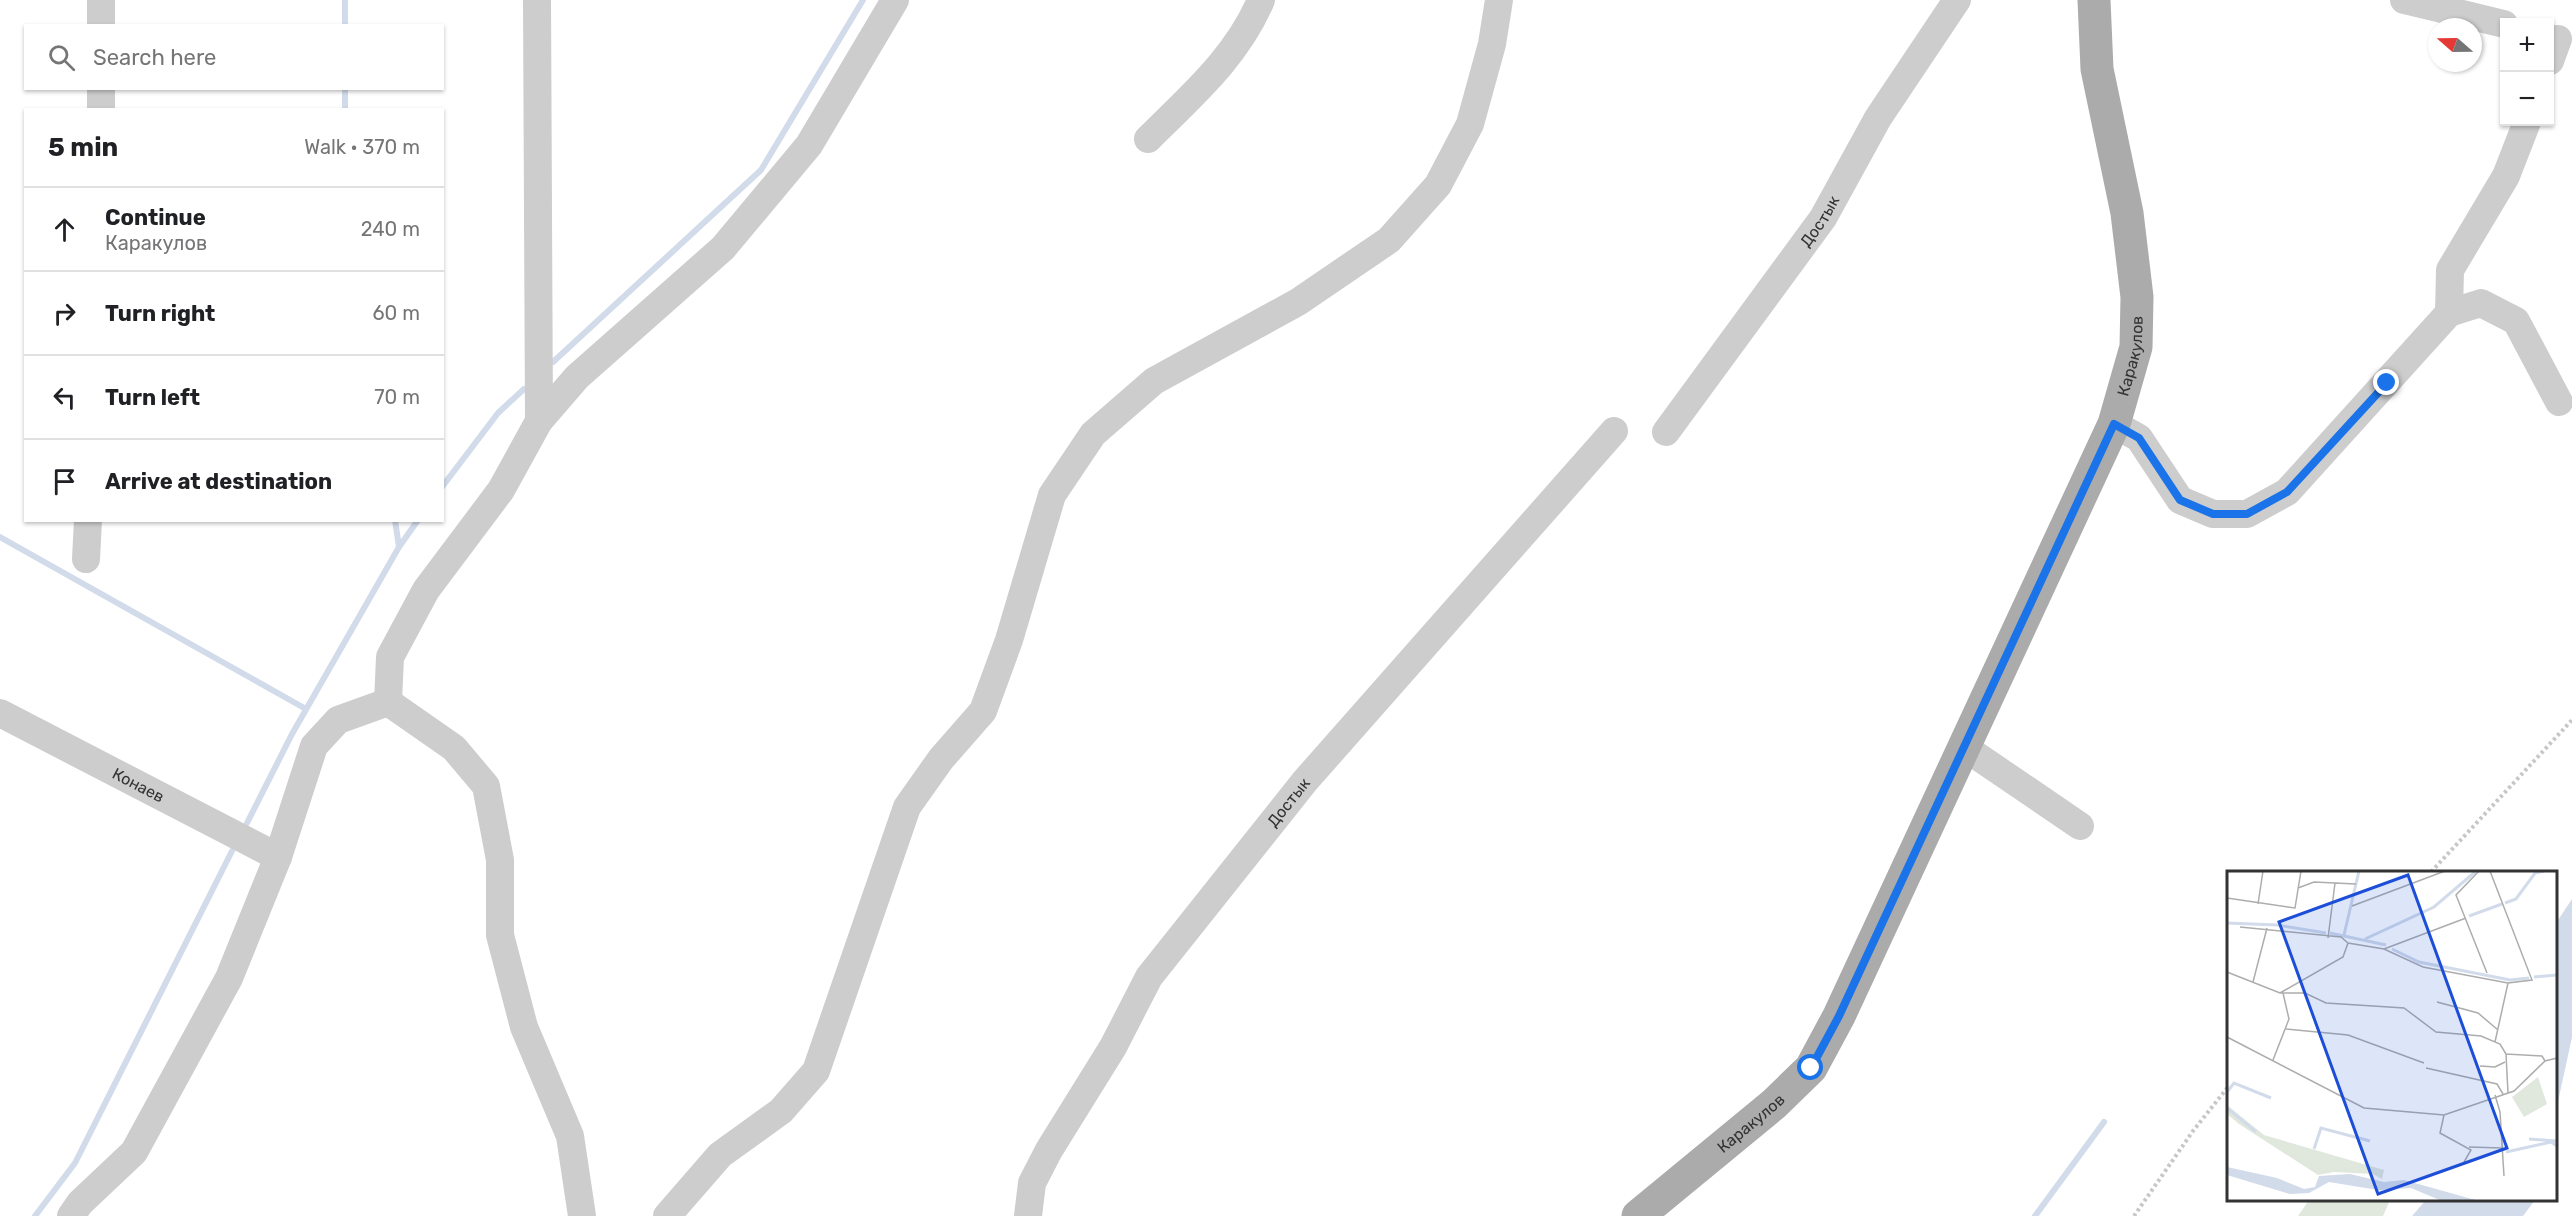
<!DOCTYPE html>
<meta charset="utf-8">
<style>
body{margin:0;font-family:Rubik,sans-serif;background:#f6f6f6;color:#202124}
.controls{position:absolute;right:18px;top:18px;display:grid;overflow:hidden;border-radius:0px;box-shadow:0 2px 4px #0004}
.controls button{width:54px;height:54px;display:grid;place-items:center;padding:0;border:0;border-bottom:2px solid #e0e0e0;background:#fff;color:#202124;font:30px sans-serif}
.compass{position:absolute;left:2428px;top:18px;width:54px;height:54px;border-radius:50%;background:#fff;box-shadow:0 2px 4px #0004;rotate:290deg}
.stop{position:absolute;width:18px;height:18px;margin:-14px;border:4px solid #1a73e8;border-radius:50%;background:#fff}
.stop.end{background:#1a73e8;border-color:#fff;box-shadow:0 2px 6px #0008}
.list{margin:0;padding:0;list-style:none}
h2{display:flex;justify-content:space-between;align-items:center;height:78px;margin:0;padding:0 24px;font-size:26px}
h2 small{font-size:20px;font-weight:400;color:#757577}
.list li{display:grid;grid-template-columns:39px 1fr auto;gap:18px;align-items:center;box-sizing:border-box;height:84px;padding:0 24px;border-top:2px solid #e0e0e0}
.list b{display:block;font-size:22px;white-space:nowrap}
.list p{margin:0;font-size:20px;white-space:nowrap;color:#757577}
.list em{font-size:20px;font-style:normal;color:#757577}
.icon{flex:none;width:33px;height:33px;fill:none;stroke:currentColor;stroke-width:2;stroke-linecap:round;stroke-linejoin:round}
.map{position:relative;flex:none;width:2572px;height:1216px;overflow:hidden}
.search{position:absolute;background:#fff;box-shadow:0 2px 4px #0004;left:24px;top:24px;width:420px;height:66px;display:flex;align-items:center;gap:15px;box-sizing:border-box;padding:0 21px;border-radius:0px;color:#757577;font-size:22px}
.panel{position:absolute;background:#fff;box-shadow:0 2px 4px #0004;left:24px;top:108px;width:420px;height:414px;border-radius:0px}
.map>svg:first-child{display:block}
.green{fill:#e0e8dd}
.water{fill:#d2dbea}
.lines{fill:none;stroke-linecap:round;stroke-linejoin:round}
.stream{stroke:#d2dbea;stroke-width:6}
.path{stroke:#c7c7c7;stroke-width:4;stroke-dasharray:3 3;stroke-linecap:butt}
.minor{stroke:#cdcdcd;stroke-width:28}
.major{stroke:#ababab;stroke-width:33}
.route{stroke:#1a73e8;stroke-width:8}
.labels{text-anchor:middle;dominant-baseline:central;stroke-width:6;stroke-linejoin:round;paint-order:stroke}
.street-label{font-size:16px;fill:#333;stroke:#fff}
.inset-river{fill:none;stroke:#d2dbea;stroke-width:3}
.inset-road{fill:none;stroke:#adadad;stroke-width:1.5}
.view{fill:#1d4ed8;fill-opacity:0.15;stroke:#1d4ed8;stroke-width:3}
.inset-edge{fill:none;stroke:#333;stroke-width:3}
</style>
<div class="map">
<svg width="2572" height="1216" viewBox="0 0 2572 1216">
<rect width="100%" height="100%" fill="#fff"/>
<path class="green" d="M2309,1200H2390L2383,1216H2298Z"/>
<path class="water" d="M2572,899V1037L2556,1111V923Z
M2426,1200H2535L2523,1216H2412Z"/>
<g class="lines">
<path class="stream" d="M345,26V0
M345,110V88
M553,362L761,170L863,0
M442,487L498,413L524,389
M395,520L399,547
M0,537L306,709
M247,823L292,734L399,547L418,520
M35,1216L75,1163L232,851
M2035,1216L2104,1122"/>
<path class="path" d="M2431,872L2572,720
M2134,1216L2193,1131L2228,1087"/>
<g class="minor">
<path d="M101,0V26"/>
<path d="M537,0L539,421"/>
<path d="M2404,0L2504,24"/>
<path d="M2550,61L2558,39"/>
<path d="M101,88V110"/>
<path d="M1148,139C1191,96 1237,57 1261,0"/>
<path d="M2449,313L2450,270L2506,176L2527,122"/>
<path d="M2114,424L2139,438L2180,500L2213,514H2247L2287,492L2449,313L2481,303L2516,321L2559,402"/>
<path id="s1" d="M1666,432L1823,218L1878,118L1957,0"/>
<path d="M86,559L88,520"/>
<path d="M388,702L454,748L486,786L500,860V935L524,1027L570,1136L582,1216"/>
<path id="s2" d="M0,713L278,857"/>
<path d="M1964,747L2080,826"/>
<path d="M71,1216L80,1203L134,1152L229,978L278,857L314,746L338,720L388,702L390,657L426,590L501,490L539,421L577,377L723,248L809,145L895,0"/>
<path d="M667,1216L720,1155L781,1111L816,1071L907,807L941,759L983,711L1009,640L1052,495L1093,434L1154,381L1298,302L1389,240L1438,185L1470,124L1492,44L1499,0"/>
<path id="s3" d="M1028,1216L1032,1183L1049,1150L1113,1047L1149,977L1305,781L1614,431"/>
</g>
<path class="major" id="s4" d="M1638,1216L1774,1104L1811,1068L1839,1016L2114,424L2136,347L2137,297L2127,213L2097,69L2094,0"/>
</g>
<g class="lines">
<path class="route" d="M1811,1068L1839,1016L2114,424L2139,438L2180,500L2213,514H2247L2287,492L2387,383"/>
</g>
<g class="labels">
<g class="street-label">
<text stroke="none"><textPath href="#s1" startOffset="261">Достык</textPath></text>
<text stroke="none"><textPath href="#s4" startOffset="1010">Каракулов</textPath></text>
<text stroke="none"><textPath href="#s2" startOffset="156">Конаев</textPath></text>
<text stroke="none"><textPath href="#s3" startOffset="494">Достык</textPath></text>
<text stroke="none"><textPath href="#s4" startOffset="146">Каракулов</textPath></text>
</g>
</g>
<g transform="translate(2227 871)">
<rect width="330" height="330" fill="#fff"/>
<path d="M311,206L320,233L297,246L285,226ZM0,234L37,264L157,299L155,308L146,303L107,301L91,304L12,253L0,243Z" fill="#e0e8dd"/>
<path d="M0,296L50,307L77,318L88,316L92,305L123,303L157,311L177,309L252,330H215L184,317L151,319L102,311L82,322L63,323L0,304Z" fill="#d2dbea"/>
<path class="inset-river" d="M278,32L289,28L308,2L317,0M242,45L275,33M0,52L50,54L99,62M103,62L159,74M117,64L132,0M138,68L207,36L248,1M165,78L192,91L283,109L302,107M307,106L330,104M0,221L7,212L44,227M0,237L29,261M302,268L330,270M87,278L94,257L143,270M279,281L324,271L330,275"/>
<path class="inset-road" d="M252,0L229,24L260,102M263,0L305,109L281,112L268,171M71,17L87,11L129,13M0,27L68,37L74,0M31,33L36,0M125,35L218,0M13,56L114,66L121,72L157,78L196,96L281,112M101,67L108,12M157,78L239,47M0,101L53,122H78L99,132L177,137L209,161L254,165L273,173L279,183M26,111L40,57M53,122L116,86L121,72M210,131L251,142L271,159M59,158L121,164L197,192M0,166L137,237L217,244L287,220L318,190L330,187M46,189L62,148L56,122M253,195L268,196L278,191M199,197L270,213L276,223M281,222L279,183L315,185L318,190M268,224L273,241L277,305M217,244L213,262L244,279L237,291M242,276L275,277"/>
<path class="view" d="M181,4L280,277L151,323L52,51Z"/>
<rect width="330" height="330" class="inset-edge"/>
</g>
</svg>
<div class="controls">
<button>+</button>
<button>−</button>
</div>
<svg class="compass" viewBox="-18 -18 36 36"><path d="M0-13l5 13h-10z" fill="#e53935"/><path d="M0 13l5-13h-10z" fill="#757577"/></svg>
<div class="stop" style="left:1811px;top:1068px"></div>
<div class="stop end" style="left:2387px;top:383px"></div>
<div class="search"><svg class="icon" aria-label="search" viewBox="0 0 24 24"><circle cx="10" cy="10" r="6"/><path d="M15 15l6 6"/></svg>Search here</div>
<section class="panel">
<h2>5 min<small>Walk · 370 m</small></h2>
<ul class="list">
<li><svg class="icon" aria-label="ahead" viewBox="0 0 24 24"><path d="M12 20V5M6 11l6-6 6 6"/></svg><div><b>Continue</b><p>Каракулов</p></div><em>240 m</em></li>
<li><svg class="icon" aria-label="right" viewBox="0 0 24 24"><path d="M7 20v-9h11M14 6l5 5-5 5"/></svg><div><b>Turn right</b></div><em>60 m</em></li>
<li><svg class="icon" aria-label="left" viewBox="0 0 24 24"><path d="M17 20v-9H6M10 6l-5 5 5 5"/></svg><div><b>Turn left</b></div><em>70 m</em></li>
<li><svg class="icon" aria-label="arrive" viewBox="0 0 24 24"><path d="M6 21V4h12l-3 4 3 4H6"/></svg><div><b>Arrive at destination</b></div></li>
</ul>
</section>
</div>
